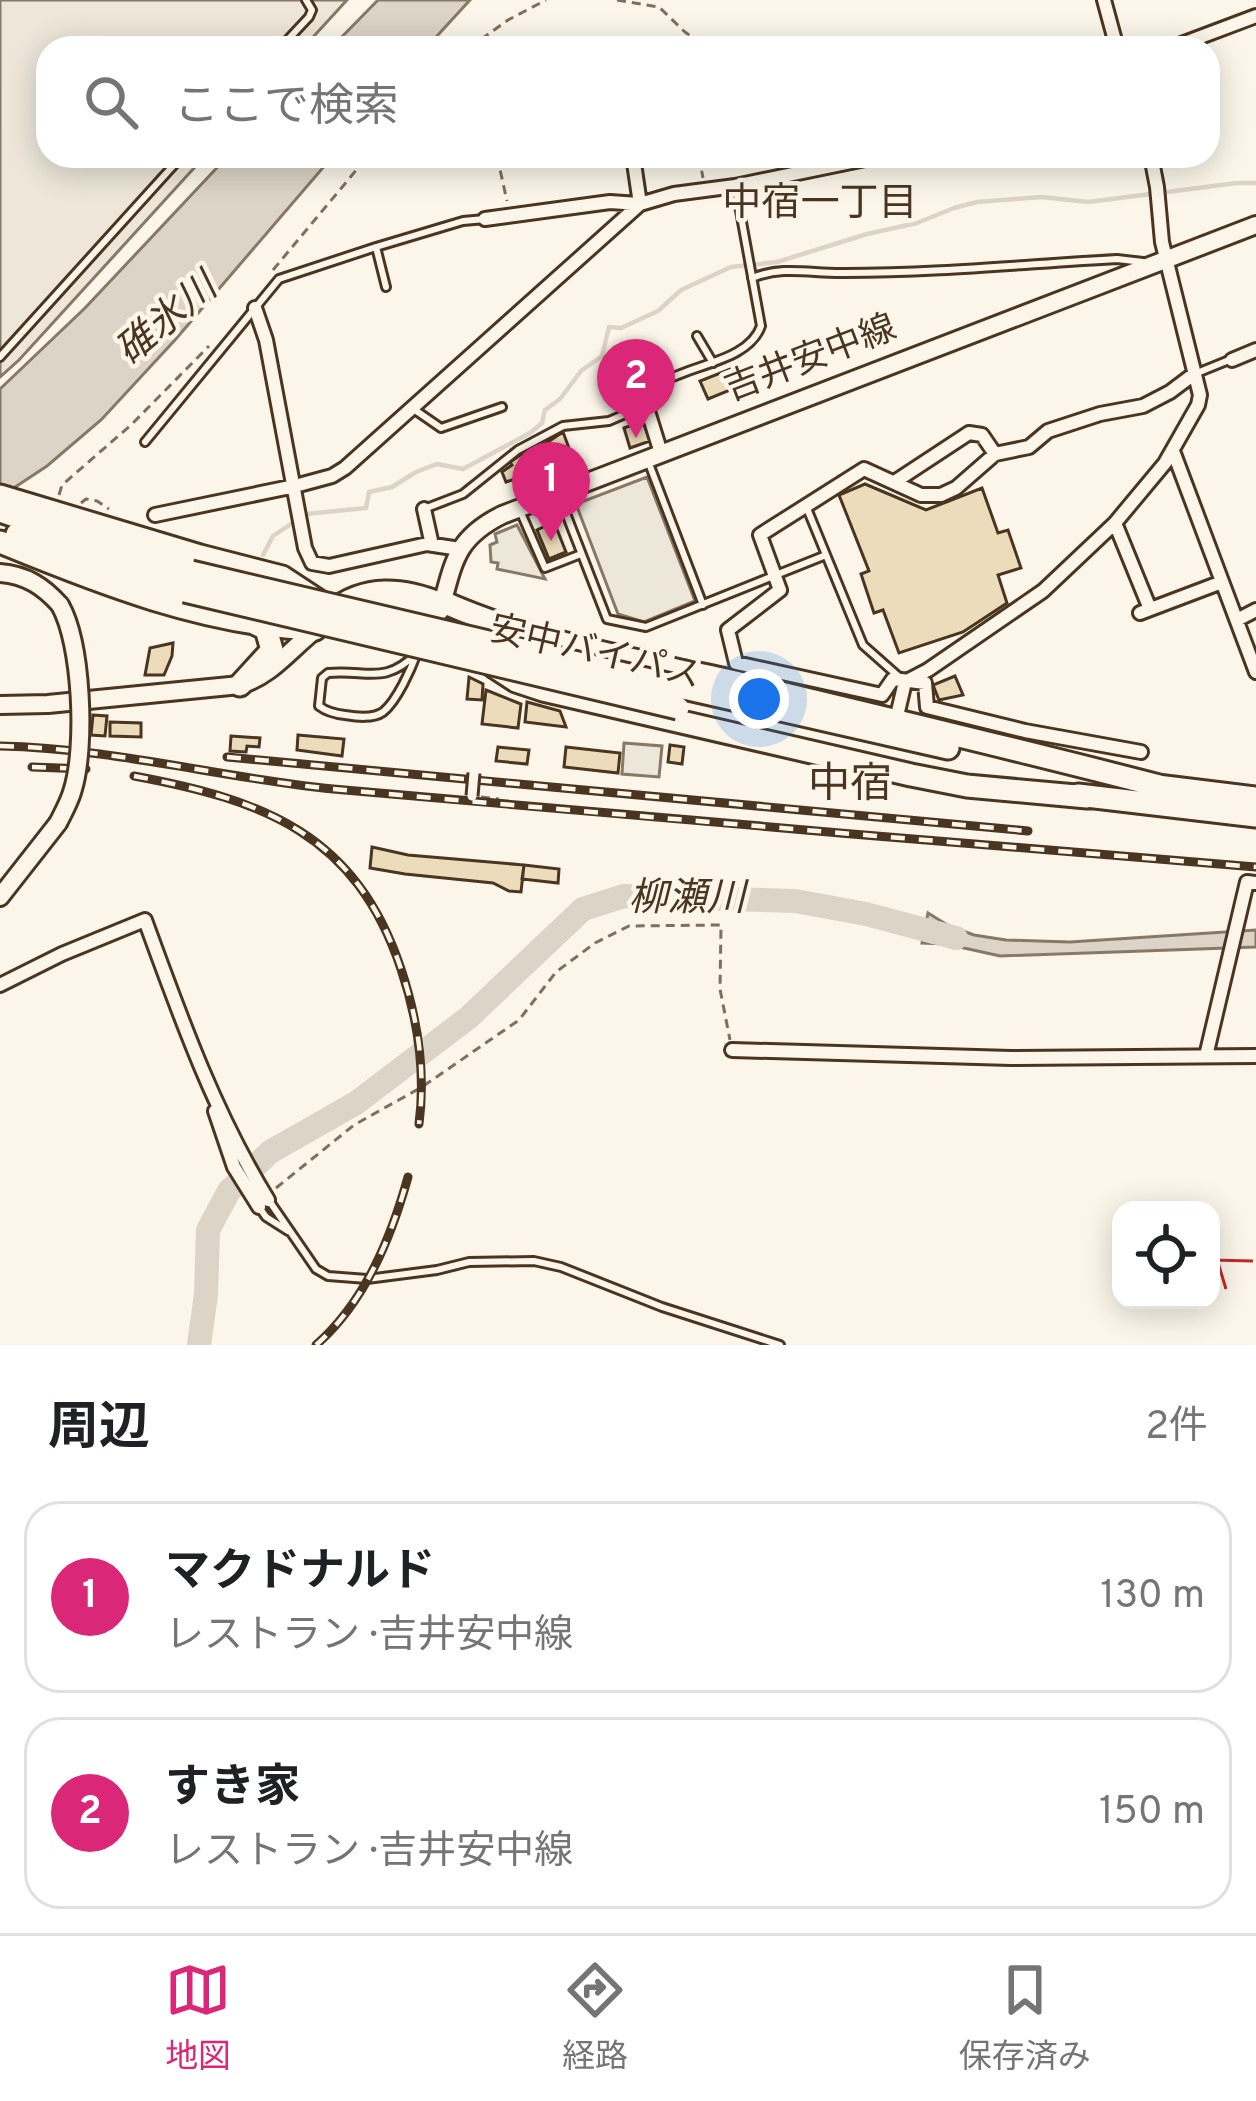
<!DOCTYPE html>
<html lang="ja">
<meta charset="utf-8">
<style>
body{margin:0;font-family:Overpass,"Noto Sans JP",sans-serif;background:#f2f2f2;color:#202124}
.controls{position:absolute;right:36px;bottom:36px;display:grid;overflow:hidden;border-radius:24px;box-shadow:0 6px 30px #0003}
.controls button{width:108px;height:108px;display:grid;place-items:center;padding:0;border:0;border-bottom:3px solid #e0e0e0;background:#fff;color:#202124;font:60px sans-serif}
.you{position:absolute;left:759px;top:699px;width:42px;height:42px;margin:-30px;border:9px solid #fff;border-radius:50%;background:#1a73e8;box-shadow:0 0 0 18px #1a73e833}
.badge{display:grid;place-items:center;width:78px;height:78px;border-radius:50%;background:#db2777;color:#fff;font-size:39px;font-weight:700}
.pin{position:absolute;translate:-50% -99px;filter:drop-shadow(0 3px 6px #0008)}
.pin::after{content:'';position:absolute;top:63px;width:42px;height:36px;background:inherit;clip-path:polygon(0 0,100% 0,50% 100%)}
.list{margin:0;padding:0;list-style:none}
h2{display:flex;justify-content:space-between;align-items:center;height:156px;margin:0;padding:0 48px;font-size:51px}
h2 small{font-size:39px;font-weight:400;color:#757577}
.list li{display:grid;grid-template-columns:78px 1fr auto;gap:36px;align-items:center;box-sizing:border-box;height:192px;margin:0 24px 24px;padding:0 24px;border:3px solid #e0e0e0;border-radius:36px}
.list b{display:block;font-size:45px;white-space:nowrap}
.list p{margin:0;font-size:39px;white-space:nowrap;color:#757577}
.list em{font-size:39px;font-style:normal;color:#757577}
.icon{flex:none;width:66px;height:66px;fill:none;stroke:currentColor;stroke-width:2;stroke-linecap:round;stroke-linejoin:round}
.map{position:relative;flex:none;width:1256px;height:1345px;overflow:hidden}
.search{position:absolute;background:#fff;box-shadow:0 6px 30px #0003;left:36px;right:36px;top:36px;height:132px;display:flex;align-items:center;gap:30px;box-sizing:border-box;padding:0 42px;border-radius:36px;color:#757577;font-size:45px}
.sheet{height:588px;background:#fff}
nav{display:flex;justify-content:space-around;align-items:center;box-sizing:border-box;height:168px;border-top:3px solid #e0e0e0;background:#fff;font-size:33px;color:#757577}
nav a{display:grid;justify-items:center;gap:6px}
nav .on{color:#db2777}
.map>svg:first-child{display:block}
.green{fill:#ede6d9;stroke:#887966;stroke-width:3}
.parking{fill:#ede7d9;stroke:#887966;stroke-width:3}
.water{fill:#dcd4c6;stroke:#887966;stroke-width:3}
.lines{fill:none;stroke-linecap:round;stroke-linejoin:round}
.stream{stroke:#dcd4c6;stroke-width:4.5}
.river{stroke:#dcd4c6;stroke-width:24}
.building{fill:#ecdcbc;stroke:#4a3520;stroke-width:3}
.service-casing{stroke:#4a3520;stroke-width:12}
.minor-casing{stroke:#4a3520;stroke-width:18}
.secondary-casing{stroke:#4a3520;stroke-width:22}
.trunk-casing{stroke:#4a3520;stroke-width:27}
.path{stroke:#7f6f5c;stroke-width:3;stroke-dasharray:9 6;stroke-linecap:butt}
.service{stroke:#fbf6e9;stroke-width:6}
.minor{stroke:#fbf6e9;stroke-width:12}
.secondary{stroke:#fbf6e9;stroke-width:16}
.trunk{stroke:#fbf6e9;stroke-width:21}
.rail-casing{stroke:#4a3520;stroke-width:9}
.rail{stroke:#fbf6e9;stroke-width:4.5;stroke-dasharray:14;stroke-linecap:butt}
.pedestrian-bridge-casing{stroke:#4a3520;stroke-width:15;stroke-linecap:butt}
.secondary-bridge-casing{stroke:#4a3520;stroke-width:22;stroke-linecap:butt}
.trunk-bridge-casing{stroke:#4a3520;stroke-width:27;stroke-linecap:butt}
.pedestrian-bridge{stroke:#fbf6e9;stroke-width:9}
.secondary-bridge{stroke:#fbf6e9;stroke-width:16}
.trunk-bridge{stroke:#fbf6e9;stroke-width:21}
.power{stroke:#c62828;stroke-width:3;stroke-dasharray:42 9 6 9;stroke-linecap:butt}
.labels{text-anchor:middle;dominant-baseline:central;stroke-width:9;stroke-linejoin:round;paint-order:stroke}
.street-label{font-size:36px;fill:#4a3520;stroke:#fbf6e9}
.neighbourhood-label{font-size:39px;fill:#4a3520;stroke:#fbf6e9}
.water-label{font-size:39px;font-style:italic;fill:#4a3520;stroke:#fbf6e9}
.quarter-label{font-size:42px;fill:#4a3520;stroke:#fbf6e9}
</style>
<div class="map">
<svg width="1256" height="1345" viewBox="0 0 1256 1345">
<rect width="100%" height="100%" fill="#fbf6e9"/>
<path class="green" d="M0,0H347L303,48H48V156H205L19,360L0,377Z"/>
<path class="parking" d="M647,477L695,601L644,622L618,614L576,504Z
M517,525L545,579L497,569L498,563L491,562L490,545L497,542L495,534Z
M624,743L662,746L659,777L622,774Z"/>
<path class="water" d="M378,0H470L426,48H331Z
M228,156H333L175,340L101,420L47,466L0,497V389L85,308Z
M928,913L949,926L974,935L1006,940L1070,942L1256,930V947L1000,956L946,944L922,943Z"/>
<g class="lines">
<path class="stream" d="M263,555L273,536L306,514L366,508L369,492L392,487L416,472L437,464L463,469L530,433L542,423L545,410L560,399L581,371L602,356L609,327L621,328L658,311L681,290L731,267L777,262L867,234L917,223L954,208L977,202L1042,197L1088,202L1237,183H1256"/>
<path class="river" d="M199,1345L206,1295L208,1230L229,1191L270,1152L356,1103L468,1018L583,909L624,896L795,901L866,914L956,938"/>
</g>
<path class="building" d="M733,368L740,386L708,399L700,381Z
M643,421L650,441L630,448L624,428Z
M563,432L573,459L506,482L502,472L512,465L510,462L525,452L528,455Z
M865,484L926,510L982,488L998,533L1008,530L1021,568L998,575L1007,603L963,632L899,653L883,610L874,613L861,574L869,571L839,495Z
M554,522L566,552L549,559L537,530Z
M173,643L172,656L164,675H145L150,648Z
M955,676L963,695L939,700L933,685Z
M469,677L483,684L482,700L467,699Z
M486,690L521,704L518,728L482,724Z
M527,702L560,711L566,727L525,722Z
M93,715L107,716L105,736L91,735Z
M110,722L141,723V737L110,736Z
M298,735L344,739L342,756L297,750Z
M231,736L260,738L259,747L247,746L246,752L230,751Z
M670,745L684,747L682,764L668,762Z
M498,747L529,750L527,764L496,761Z
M566,747L620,753L618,773L564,767Z
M372,847L408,855L524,865L521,892L509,891L493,883L405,874L370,868Z
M524,865L559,869L558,883L522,879Z"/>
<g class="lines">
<defs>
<path id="service" d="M280,48L309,17L312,10L306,0
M376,247L386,287
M752,278C783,265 813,274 845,273C936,273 1027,264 1117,259L1143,262
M697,336L713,363
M0,357L182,156
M1197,373L1229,360
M415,410L441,428L502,407
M145,442L279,279L376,247L463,221L485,219
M648,461L703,605
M558,493L607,619L646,627L826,555
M806,506L863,645L898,676
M424,509L463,494L518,450L563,426L609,421L646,405C652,363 745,372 761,326L736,189
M521,513L545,568L581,554
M417,653C411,669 397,701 383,712C373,719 357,717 345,715C335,714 327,712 319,706L322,678L328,673C367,669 384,686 417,653Z
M270,1202L316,1269L328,1276L367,1279L437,1270L469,1262L534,1261L561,1267L662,1307L780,1345
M261,1210L266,1217L288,1231"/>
<path id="minor" d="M1104,0L1117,48
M1171,48L1256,16
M633,156L640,204
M485,219L610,202L639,204
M255,308L266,340L305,548L312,563L329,566L427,544L460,549
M1232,360L1256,350
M646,405L661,453
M1173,451L1256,672
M896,481L969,433L982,435L995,454
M424,509L432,545
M155,515L295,486L332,476L345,468L640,204L674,194L735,186L880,156
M1115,523L1150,609
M1140,613L1222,582
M1237,620L1256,610
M896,720L905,682L928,670L1043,591L1115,523L1165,463L1198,405L1200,395L1162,242L1157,187L1151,156
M1141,752L1025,731L927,707L925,683L893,679L882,695L736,663L728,630L780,590L760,535L864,469L921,495H941L956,488L995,454L1029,447L1048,431L1100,414L1143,406L1170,392L1194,374
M0,985L62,954L145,920C180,1016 214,1112 268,1200
M732,1050L1011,1058L1256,1056
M1206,1056L1247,882L1256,883
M215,1111L234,1167L259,1207"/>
<path id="secondary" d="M0,573C26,575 43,586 60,605
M351,608C382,599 409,604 440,611C454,563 454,539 502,515L1256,225
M330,610C365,582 403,586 443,602
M0,705L48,704L240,685C273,675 292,647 319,627
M0,897L58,823"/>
<path id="trunk" d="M0,496L200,556L282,577L320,602
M0,511L106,547L191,572
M17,534L185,591
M0,542C100,583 206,625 315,629
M443,602C535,643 637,660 735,682C878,716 1020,750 1163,787
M493,666L516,681L543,690L911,775L967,786L1087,797
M240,685L272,650L266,629L256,624
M684,688L948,748
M1149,785L1256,798
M1078,795L1256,816"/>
</defs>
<use href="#service" class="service-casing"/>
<use href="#minor" class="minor-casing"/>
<use href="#secondary" class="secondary-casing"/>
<use href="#trunk" class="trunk-casing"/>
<path class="path" d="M617,0L659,7L685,32L707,48
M469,48L508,20L546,0
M497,156L507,201
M699,156L703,178
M273,270L368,156
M739,362L750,405
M59,495L62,485L131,425L209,346
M81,503L86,499L97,501L109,509
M481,797L499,799
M276,1188L354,1125L422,1087L519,1020L556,972L595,943L629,926L721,925L720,989L730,1040"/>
<use href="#service" class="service"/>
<use href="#minor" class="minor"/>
<use href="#secondary" class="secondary"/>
<use href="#trunk" class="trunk"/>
<defs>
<path id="rail" d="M0,746C112,748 222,778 333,789C641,817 948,842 1256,867
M227,757L1028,831
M32,767L86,769
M134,776C264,800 356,834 401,969C418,1020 426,1070 419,1124
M316,1345C365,1302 391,1238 408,1177"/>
</defs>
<use href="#rail" class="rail-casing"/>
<use href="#rail" class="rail"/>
<defs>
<path id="pedestrian-bridge" d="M472,796L474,773"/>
<path id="secondary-bridge" d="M58,823C63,813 70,801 73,789C86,746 82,644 60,605"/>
<path id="trunk-bridge" d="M191,572L684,688
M185,591L678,708"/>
</defs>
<use href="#pedestrian-bridge" class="pedestrian-bridge-casing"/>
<use href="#secondary-bridge" class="secondary-bridge-casing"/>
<use href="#trunk-bridge" class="trunk-bridge-casing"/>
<use href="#pedestrian-bridge" class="pedestrian-bridge"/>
<use href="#secondary-bridge" class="secondary-bridge"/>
<use href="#trunk-bridge" class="trunk-bridge"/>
<path class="power" d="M1217,1259L1226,1289
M1211,1260L1256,1261"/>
</g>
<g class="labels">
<g class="street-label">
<text transform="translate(811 360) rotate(-21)">吉井安中線</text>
<text transform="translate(595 654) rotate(13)">安中バイパス</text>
</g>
<g class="neighbourhood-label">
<text x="820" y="205">中宿一丁目</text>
</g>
<g class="water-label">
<text transform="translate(168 321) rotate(-40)">碓氷川</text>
<text x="687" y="900">柳瀬川</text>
</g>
<g class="quarter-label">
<text x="850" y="786">中宿</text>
</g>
</g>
</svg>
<div class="controls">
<button><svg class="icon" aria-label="locate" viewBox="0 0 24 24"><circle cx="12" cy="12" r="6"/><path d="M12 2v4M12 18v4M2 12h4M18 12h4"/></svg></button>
</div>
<div class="you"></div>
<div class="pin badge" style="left:551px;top:541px">1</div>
<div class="pin badge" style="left:636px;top:438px">2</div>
<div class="search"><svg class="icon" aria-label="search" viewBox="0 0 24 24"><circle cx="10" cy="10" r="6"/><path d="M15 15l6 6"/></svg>ここで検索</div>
</div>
<section class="sheet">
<h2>周辺<small>2件</small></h2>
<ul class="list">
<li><span class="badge">1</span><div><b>マクドナルド</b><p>レストラン · 吉井安中線</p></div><em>130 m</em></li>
<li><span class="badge">2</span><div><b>すき家</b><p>レストラン · 吉井安中線</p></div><em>150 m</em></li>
</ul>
</section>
<nav>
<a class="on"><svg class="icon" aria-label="map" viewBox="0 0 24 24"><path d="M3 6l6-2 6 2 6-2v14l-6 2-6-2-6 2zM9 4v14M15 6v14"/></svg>地図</a>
<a><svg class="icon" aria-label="directions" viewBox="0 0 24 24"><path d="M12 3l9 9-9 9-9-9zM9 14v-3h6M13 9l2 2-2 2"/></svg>経路</a>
<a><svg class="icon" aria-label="saved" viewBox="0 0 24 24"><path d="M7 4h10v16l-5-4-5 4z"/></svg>保存済み</a>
</nav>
